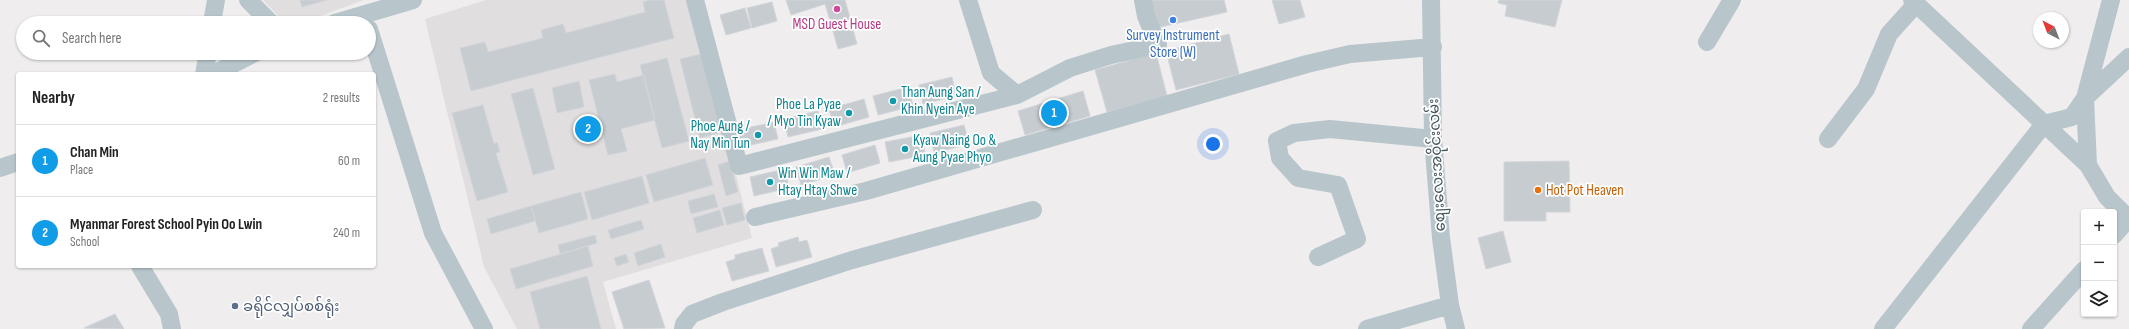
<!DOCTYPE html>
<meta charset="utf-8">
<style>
body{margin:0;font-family:"Sofia Sans Condensed","Noto Sans Myanmar",sans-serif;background:#f6f6f6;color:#222}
.controls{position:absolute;right:12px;bottom:12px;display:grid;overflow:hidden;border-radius:4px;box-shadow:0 1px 3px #0004}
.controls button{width:36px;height:36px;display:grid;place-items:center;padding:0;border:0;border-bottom:1px solid #e0e0e0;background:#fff;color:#222;font:20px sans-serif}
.compass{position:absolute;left:2033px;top:12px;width:36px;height:36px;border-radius:50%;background:#fff;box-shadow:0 1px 3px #0004;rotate:318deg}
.you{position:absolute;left:1213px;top:144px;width:14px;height:14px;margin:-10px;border:3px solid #fff;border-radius:50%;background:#1a73e8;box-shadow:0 0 0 6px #1a73e833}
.badge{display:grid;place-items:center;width:26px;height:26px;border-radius:50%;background:#119ce7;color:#fff;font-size:13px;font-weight:700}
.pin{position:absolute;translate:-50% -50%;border:2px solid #fff;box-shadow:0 1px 4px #0006}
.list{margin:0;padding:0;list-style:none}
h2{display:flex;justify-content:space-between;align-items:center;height:52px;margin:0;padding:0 16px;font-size:17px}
h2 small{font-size:13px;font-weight:400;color:#767676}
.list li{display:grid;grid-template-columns:26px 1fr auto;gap:12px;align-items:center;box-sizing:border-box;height:72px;padding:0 16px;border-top:1px solid #e0e0e0}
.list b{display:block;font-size:15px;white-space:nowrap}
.list p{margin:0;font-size:13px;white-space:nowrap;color:#767676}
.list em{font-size:13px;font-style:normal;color:#767676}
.icon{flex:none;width:22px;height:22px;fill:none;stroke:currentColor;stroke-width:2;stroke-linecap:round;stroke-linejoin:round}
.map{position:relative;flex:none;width:2129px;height:329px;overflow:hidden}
.search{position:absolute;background:#fff;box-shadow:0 1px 3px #0004;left:16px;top:16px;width:360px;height:44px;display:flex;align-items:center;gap:10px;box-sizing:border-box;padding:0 14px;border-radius:22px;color:#767676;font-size:15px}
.panel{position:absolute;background:#fff;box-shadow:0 1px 3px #0004;left:16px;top:72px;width:360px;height:196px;border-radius:4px}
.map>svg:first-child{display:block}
.education{fill:#e1dee0}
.building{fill:#c7ccd1;stroke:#d1d5d9}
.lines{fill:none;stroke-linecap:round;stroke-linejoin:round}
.minor{stroke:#b8c6cc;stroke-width:18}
.hotel-dot{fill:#d1479c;stroke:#fff;stroke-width:1.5}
.shop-dot{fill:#3f7fe0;stroke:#fff;stroke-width:1.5}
.culture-dot{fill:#0f9aa8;stroke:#fff;stroke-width:1.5}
.food-dot{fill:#e8710a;stroke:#fff;stroke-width:1.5}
.service-dot{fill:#5c6f8a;stroke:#fff;stroke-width:1.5}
.labels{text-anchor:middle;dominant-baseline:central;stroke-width:3.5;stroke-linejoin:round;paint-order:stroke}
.hotel-label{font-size:15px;fill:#b23c85;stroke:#fff}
.shop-label{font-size:15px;fill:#366cbe;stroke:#fff}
.culture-label{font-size:15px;fill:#0d838f;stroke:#fff;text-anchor:start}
.street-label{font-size:15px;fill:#45565c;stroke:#fff}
.food-label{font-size:15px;fill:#c56008;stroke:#fff;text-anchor:start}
.service-label{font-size:15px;fill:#4e5e75;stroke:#fff;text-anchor:start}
</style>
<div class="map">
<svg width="2129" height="329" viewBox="0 0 2129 329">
<rect width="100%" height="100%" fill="#f0edee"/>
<path class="education" d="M263,0H364L301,23H285Z
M486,0H692L752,238L603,282L616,329H517L484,267L425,19Z"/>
<path class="building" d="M300,0H327L302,7Z
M650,0H664L674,38L471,91L460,48L485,42L488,52L543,38L541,30L563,24L566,33L645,12L643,2Z
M786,0H845L851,21L832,27L825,4L791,15Z
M1150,0H1224L1227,12L1156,28Z
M1272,0H1300L1305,17L1279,24Z
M1499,0H1562L1555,27L1505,16L1507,5L1498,3Z
M772,2L777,21L752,28L747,8Z
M745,8L751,28L726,35L720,15Z
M852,26L857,44L838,49L833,31Z
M1229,34L1239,74L1176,90L1166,51Z
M1156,53L1167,96L1107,112L1095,70Z
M701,54L721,132L700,138L680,59Z
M667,58L689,141L662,148L640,65Z
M615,74L617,82L644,75L655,120L621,129L627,151L608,155L589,80Z
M952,77L956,96L923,104L919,85Z
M579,81L584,107L557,113L552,88Z
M908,87L913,106L878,115L873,96Z
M533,88L555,169L533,175L511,94Z
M1083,91L1090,116L1025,135L1018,111Z
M864,99L869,117L834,127L829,109Z
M483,105L494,144L497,142L500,152L496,153L508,192L477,201L452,113Z
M818,111L822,129L788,137L784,119Z
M774,122L778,139L742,147L738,130Z
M964,125L969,144L934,153L930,133Z
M922,135L925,155L889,162L885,142Z
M875,145L880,163L847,173L842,155Z
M829,157L835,175L801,185L796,167Z
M705,158L713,185L654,202L646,175Z
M730,161L738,192L726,196L718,165Z
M1569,161L1570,212H1546V221H1504V162Z
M785,169L789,188L754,196L750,177Z
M642,176L649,203L592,220L584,192Z
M581,192L588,219L539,233L531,206Z
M714,194L718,207L691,214L688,201Z
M741,203L745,220L727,225L722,208Z
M531,206L535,221L491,234L487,219Z
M720,210L724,225L697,233L693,218Z
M641,220L644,229L611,239L608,230Z
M1503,231L1511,262L1486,269L1478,238Z
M595,235L597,243L560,254L558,245Z
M798,237L799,242L807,240L812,257L776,267L771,249L779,246L778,243Z
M661,244L665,257L638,266L634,253Z
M588,246L593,266L516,289L510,269Z
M762,248L769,271L732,281L726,262L735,259V255Z
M626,254L629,262L617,266L614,258Z
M587,276L601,329H540L530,292Z
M649,280L665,328L624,329L612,292Z
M115,314L124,329L84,328Z"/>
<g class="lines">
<path class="minor" d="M248,0L271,23
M695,0L739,166L1017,95L991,73L968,0
M1431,0L1433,139L1441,238L1450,305L1456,329
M1912,0L2088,165L2107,197L2129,219
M212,23L216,0
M335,23L413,0
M369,29L433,233L484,329
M1707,42L1732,0
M204,74L208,53
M214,74L255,53
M1017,95L1070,68L1111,55L1158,45L1146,16L1143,0
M1828,139L1866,89L1889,34L1916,4
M2088,165L2085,98L2111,0
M0,168L18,162
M755,217L866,191L1307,64L1350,54L1433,47
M2114,235L2128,219
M1318,257L1357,239L1338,185L1298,178L1280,158L1277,141L1294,133L1330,129L1433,139
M140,266L169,314L172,329
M683,329L684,324L692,314L723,302L852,260L1033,210
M1367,329L1450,305
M1883,329L2044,124L2072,117L2085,98L2129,57
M2031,329L2084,270"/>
</g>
<circle class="hotel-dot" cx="837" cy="9" r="4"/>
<circle class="shop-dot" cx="1173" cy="20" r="4"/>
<g class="culture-dot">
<circle cx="893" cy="101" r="4"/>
<circle cx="849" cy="113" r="4"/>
<circle cx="758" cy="135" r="4"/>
<circle cx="905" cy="149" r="4"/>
<circle cx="770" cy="182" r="4"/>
</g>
<circle class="food-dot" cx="1538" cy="190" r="4"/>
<circle class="service-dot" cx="235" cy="306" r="4"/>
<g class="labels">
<g class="hotel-label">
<text x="837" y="24">MSD Guest House</text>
</g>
<g class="shop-label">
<text x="1173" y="35">Survey Instrument<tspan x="1173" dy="17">Store (W)</tspan></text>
</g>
<g class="culture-label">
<text x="901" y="92">Than Aung San /<tspan x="901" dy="17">Khin Nyein Aye</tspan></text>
<text x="841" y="104" text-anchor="end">Phoe La Pyae<tspan x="841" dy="17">/ Myo Tin Kyaw</tspan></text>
<text x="750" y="126" text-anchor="end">Phoe Aung /<tspan x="750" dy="17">Nay Min Tun</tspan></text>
<text x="913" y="140">Kyaw Naing Oo &amp;<tspan x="913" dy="17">Aung Pyae Phyo</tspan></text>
<text x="778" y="173">Win Win Maw /<tspan x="778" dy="17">Htay Htay Shwe</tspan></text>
</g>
<g class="street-label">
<text transform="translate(1437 165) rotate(-93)">စျေးလေးအဝိုင်းလမ်း</text>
</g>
<g class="food-label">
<text x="1546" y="190">Hot Pot Heaven</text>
</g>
<g class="service-label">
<text x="243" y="306">ခရိုင်လျှပ်စစ်ရုံး</text>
</g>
</g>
</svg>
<div class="controls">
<button>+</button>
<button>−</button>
<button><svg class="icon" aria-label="layers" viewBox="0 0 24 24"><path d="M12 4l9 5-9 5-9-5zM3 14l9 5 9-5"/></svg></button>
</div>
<svg class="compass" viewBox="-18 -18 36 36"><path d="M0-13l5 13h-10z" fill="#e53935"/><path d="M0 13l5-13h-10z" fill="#767676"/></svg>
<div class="you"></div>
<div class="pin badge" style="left:1054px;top:113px">1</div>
<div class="pin badge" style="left:588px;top:129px">2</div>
<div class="search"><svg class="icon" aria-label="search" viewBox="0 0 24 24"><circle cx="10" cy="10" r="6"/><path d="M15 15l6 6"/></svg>Search here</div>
<section class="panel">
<h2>Nearby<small>2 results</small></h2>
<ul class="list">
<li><span class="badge">1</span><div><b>Chan Min</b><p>Place</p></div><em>60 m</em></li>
<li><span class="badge">2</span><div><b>Myanmar Forest School Pyin Oo Lwin</b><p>School</p></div><em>240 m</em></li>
</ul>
</section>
</div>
